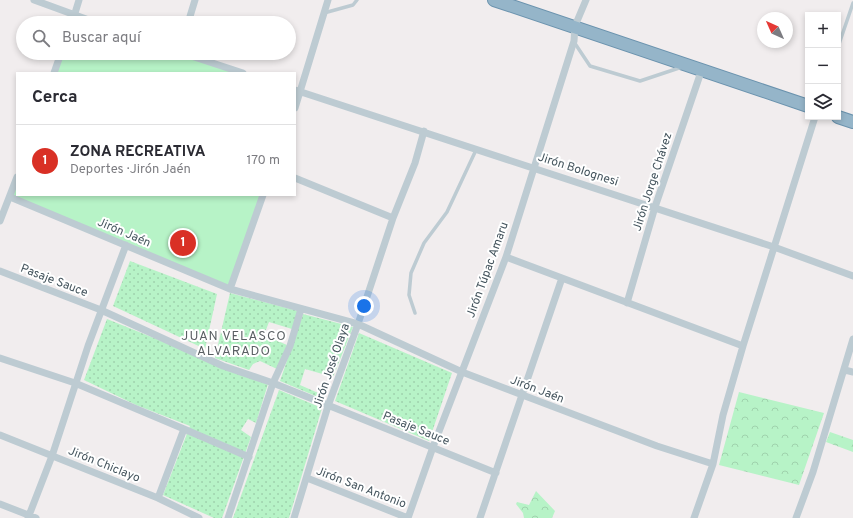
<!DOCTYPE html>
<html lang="es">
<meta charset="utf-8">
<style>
body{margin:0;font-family:Overpass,sans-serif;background:#f2f2f3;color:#2b2b33}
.controls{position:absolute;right:12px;top:12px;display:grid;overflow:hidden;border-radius:0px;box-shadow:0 2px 6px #0003}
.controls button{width:36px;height:36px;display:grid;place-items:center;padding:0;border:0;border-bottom:1px solid #e1e1e2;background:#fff;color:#2b2b33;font:20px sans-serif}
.compass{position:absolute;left:757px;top:12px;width:36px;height:36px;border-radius:50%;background:#fff;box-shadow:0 2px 6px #0003;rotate:315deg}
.you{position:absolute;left:364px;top:306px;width:14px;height:14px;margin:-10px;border:3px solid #fff;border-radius:50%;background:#1a73e8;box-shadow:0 0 0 6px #1a73e833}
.badge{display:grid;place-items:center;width:26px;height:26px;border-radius:50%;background:#d93025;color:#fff;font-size:13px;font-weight:700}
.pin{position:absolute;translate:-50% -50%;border:2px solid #fff;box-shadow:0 1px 4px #0006}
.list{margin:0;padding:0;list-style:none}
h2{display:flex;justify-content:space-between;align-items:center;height:52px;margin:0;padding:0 16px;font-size:17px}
h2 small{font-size:13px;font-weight:400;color:#7c7c81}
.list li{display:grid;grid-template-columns:26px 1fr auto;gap:12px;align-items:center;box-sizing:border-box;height:72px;padding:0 16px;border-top:1px solid #e1e1e2}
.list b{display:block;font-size:15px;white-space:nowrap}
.list p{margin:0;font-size:13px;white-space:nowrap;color:#7c7c81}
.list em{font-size:13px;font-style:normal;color:#7c7c81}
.icon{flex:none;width:22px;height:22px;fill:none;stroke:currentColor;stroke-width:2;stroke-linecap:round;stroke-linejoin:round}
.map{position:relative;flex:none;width:853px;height:518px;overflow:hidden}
.search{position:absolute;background:#fff;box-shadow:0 2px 6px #0003;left:16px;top:16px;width:280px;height:44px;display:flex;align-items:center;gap:10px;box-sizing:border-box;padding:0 14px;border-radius:22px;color:#7c7c81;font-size:15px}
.panel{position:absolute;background:#fff;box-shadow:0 2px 6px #0003;left:16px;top:72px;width:280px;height:124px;border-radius:0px}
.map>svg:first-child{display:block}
.grass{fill:url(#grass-dots)}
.forest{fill:url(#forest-crowns)}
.pitch{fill:#b7f3c7}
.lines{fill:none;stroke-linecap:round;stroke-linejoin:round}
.trunk-casing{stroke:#6b93ae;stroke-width:14}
.service{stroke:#bdcbd2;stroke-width:3.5}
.minor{stroke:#bdcbd2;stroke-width:7}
.trunk{stroke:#95b5c9;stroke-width:12}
.labels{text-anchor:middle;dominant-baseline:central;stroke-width:4;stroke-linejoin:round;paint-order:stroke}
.street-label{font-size:12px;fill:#44545d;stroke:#fff}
.neighbourhood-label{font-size:13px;letter-spacing:1px;fill:#5a5f63;stroke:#fff}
</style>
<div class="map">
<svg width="853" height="518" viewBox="0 0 853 518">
<defs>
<pattern id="grass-dots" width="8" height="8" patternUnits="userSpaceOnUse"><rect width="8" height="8" fill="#b7f3c7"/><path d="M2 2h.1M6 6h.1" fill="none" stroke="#9fd2ad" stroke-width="1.8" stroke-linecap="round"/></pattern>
<pattern id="forest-crowns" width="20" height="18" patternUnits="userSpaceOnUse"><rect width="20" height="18" fill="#b7f3c7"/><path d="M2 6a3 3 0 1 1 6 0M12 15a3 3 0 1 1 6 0" fill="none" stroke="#9fd2ad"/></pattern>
</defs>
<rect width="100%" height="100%" fill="#f1edee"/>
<path class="grass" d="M130,261L217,294L205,349L113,306Z
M230,293L298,311L292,329L269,322L264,335L287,345L277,369L260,361L253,364L249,370L215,358Z
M303,314L353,327L333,377L305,369L300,385L325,396V400L280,381Z
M107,319L268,384L256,423L248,419L241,430L251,437L222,518H214L163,495L190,426L136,405L84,380Z
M359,333L452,373L429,441L335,401Z
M279,390L322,408L289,518H233Z"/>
<path class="forest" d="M739,392L824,413L799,485L719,465Z
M830,432L853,440V452L826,442Z
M536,491L555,511L552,518H524L523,513L516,504L517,502L529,505Z"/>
<path class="pitch" d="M61,53H187L246,73H54Z
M17,177V195H264L230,289L10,197Z"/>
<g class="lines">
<defs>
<path id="trunk" d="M494,0L808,106
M838,117L853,122"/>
</defs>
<use href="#trunk" class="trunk-casing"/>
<path class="service" d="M324,13L353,5L357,0
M574,42L590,66L640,81L682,67
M838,47L853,3
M415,313L409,295L411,273L424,243L447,212L476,150"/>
<path class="minor" d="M34,0L97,23
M72,23L79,0
M188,23L195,0
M182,53L243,73
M54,73L61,53
M295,90L774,247L853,276
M295,108L328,0
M295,178L393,218
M10,197L230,289L358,324L462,372L657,446L713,464
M0,221L17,177
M506,257L743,346
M0,271L101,310L223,366L273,383L496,473
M230,289L263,195
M627,303L655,207L702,69
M0,358L75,383L184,429
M845,370L853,372
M0,435L158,498L199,518
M307,478L408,518
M158,498L184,429L249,457
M0,504L36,518
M28,518L52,456L88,346L126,245
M228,518L273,383L290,346L301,309
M294,518L328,406L358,324L393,218L415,163L424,131
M408,518L433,447L506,257L574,41L575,26L586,0
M480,518L562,278
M694,518L713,464L723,415L743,346L815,117
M796,518L813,472L853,339"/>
<use href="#trunk" class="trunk"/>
</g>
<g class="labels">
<g class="street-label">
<text transform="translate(578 170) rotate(18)">Jirón Bolognesi</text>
<text transform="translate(653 182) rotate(-72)">Jirón Jorge Chávez</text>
<text transform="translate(124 233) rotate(23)">Jirón Jaén</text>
<text transform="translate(488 270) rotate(-70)">Jirón Túpac Amaru</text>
<text transform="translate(54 281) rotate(21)">Pasaje Sauce</text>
<text transform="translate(332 366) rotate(-71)">Jirón José Olaya</text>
<text transform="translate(537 390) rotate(21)">Jirón Jaén</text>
<text transform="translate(416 429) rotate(22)">Pasaje Sauce</text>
<text transform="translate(104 465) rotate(22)">Jirón Chiclayo</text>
<text transform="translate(361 488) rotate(21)">Jirón San Antonio</text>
</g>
<g class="neighbourhood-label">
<text x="234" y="337">JUAN VELASCO<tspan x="234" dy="15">ALVARADO</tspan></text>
</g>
</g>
</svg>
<div class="controls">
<button>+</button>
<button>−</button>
<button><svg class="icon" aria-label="layers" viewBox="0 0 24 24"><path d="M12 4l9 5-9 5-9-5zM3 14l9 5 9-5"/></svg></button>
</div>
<svg class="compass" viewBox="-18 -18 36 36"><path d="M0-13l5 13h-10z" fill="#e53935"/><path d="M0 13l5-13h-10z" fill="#7c7c81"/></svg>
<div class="you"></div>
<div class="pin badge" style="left:183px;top:243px">1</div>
<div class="search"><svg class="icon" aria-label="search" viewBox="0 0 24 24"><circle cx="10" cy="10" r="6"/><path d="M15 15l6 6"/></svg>Buscar aquí</div>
<section class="panel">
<h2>Cerca<small></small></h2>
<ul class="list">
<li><span class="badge">1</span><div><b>ZONA RECREATIVA</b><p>Deportes · Jirón Jaén</p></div><em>170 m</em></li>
</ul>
</section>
</div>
